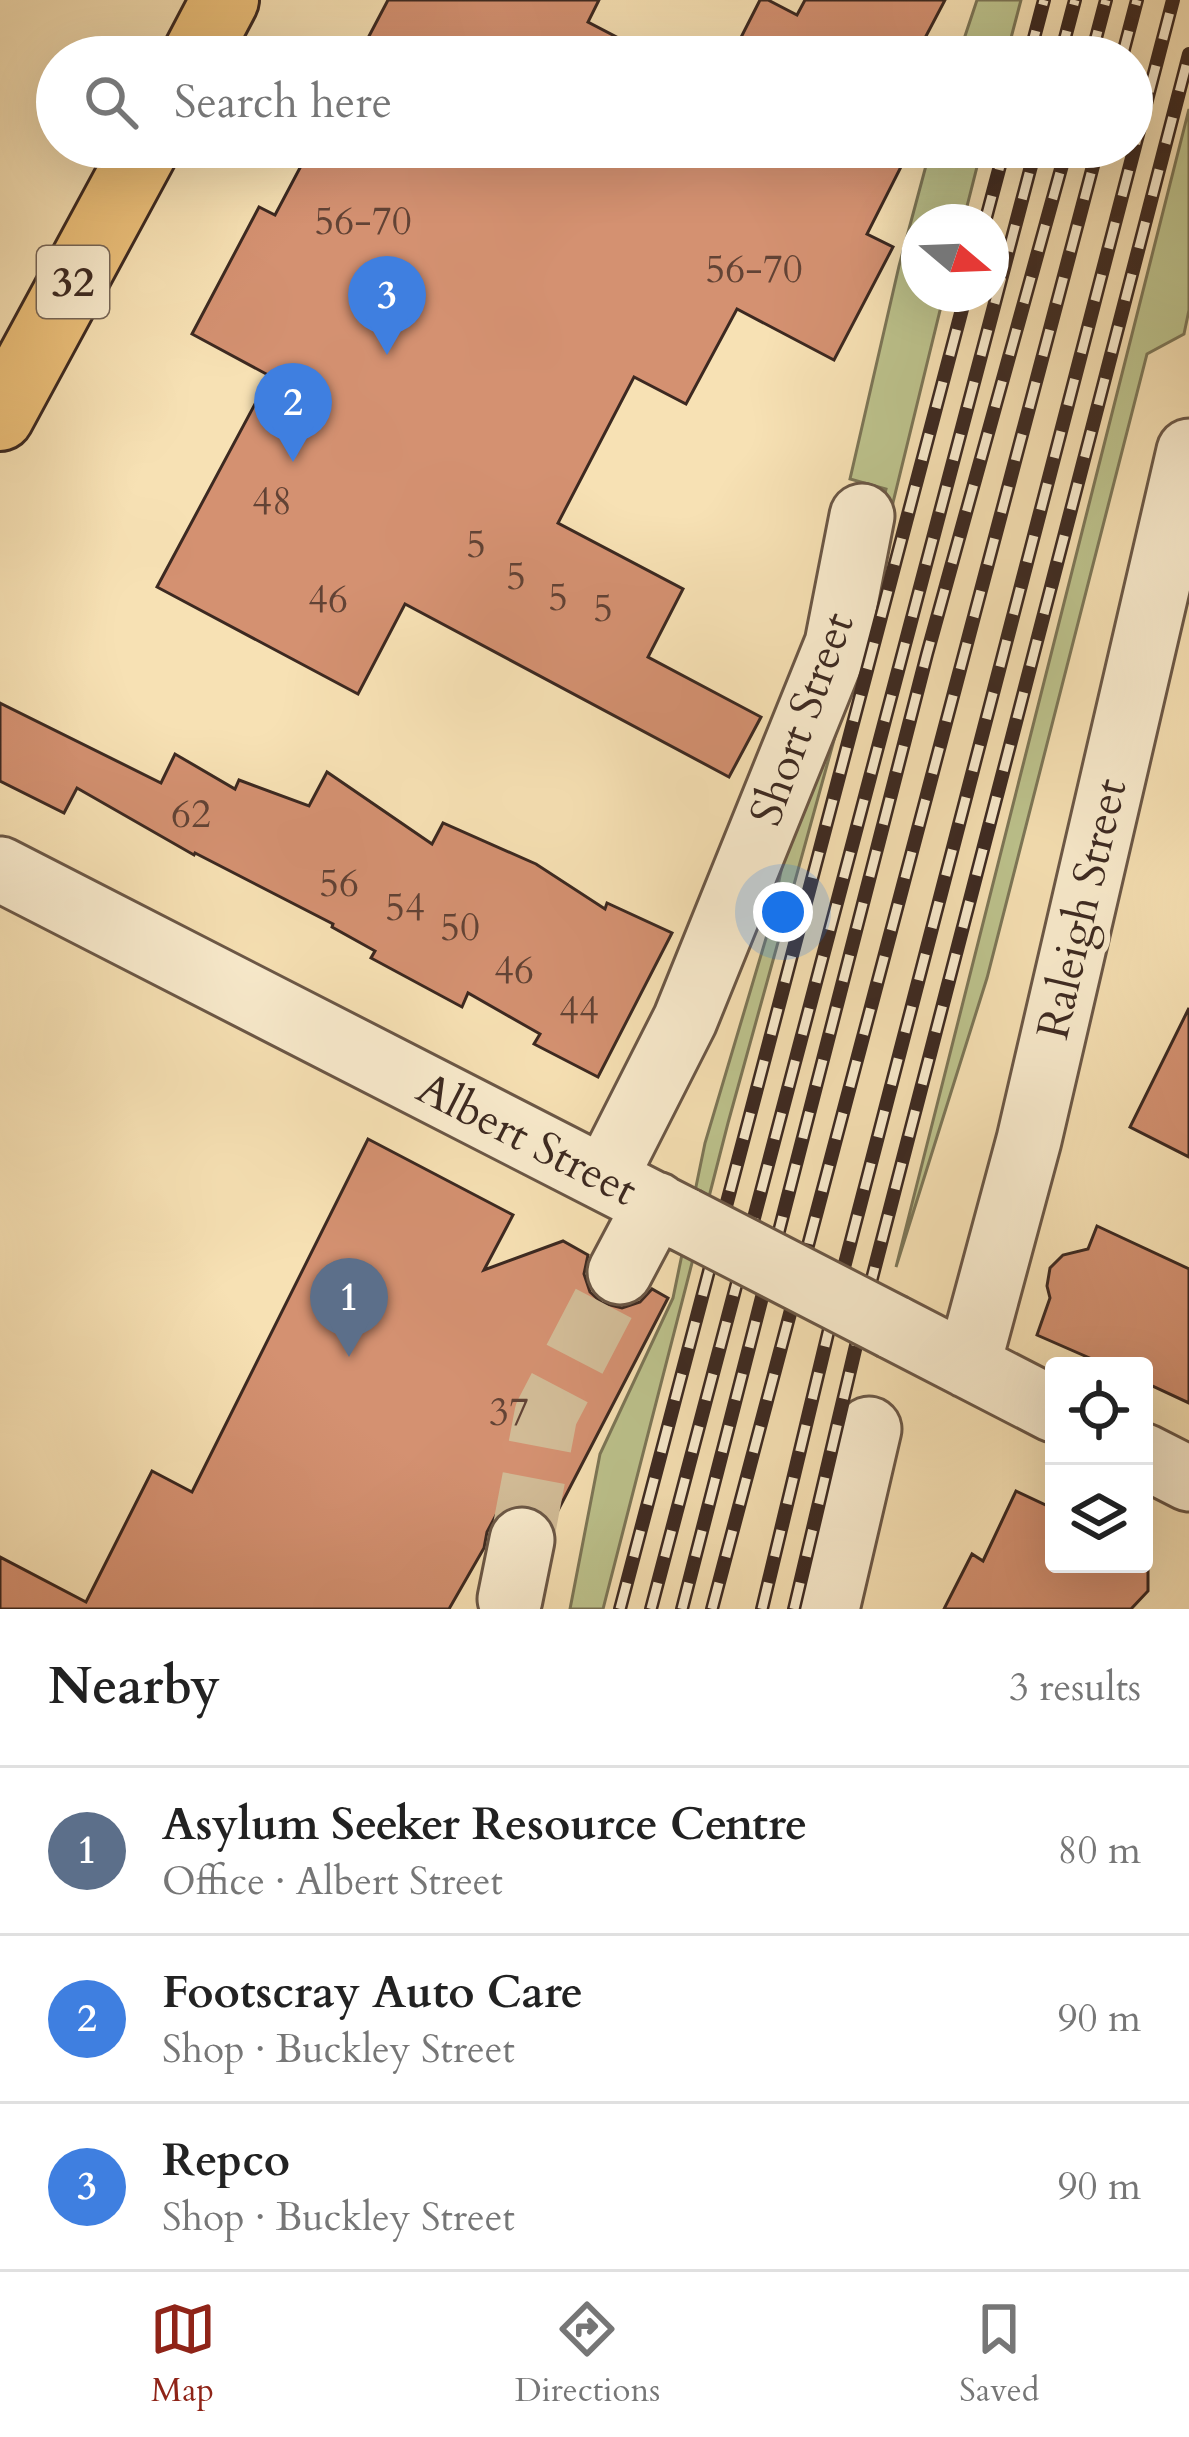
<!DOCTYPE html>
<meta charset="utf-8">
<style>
body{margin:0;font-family:Cardo,serif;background:#f6f6f6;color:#222}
.controls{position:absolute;right:36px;bottom:36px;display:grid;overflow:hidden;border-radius:12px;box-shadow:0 12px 48px #0002}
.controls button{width:108px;height:108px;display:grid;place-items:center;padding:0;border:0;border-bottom:3px solid #e0e0e0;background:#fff;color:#222;font:60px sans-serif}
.compass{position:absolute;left:901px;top:204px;width:108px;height:108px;border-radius:50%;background:#fff;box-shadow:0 12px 48px #0002;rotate:109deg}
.you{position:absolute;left:783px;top:912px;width:42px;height:42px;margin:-30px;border:9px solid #fff;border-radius:50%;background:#1a73e8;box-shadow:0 0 0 18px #1a73e833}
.badge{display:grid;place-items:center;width:78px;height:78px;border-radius:50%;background:#8f2418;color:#fff;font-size:39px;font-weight:700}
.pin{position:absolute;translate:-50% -99px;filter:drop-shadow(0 3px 6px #0008)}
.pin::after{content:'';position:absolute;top:63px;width:42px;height:36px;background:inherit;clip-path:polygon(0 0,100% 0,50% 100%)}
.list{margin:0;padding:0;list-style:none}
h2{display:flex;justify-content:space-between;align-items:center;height:156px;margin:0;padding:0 48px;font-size:51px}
h2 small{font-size:39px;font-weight:400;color:#767676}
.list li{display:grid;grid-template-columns:78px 1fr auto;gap:36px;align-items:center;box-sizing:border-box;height:168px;padding:0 48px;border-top:3px solid #e0e0e0}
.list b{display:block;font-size:45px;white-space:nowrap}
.list p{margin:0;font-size:39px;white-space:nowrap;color:#767676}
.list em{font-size:39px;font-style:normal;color:#767676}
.icon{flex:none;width:66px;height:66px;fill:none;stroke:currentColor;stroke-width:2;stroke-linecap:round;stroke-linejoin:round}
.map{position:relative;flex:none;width:1189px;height:1609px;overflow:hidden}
.search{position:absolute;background:#fff;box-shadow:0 12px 48px #0002;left:36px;right:36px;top:36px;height:132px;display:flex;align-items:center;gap:30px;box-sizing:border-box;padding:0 42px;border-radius:66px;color:#767676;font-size:45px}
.sheet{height:660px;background:#fff}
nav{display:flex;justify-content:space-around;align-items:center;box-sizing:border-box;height:168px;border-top:3px solid #e0e0e0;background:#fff;font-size:33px;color:#767676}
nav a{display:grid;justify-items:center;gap:6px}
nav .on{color:#8f2418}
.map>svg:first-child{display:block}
.green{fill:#bdc38d;stroke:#7c7657;stroke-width:3}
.building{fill:#d49171;stroke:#3c2921;stroke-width:3}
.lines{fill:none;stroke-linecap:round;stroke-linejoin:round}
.minor-tunnel{stroke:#d2bc97;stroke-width:63;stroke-dasharray:63 32;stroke-linecap:butt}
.minor-casing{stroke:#6b5746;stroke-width:69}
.major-casing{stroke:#3c2921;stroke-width:72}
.minor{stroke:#faecce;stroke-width:63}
.major{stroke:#ecc07a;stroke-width:66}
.rail-casing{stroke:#3c2921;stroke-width:14}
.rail{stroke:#faecce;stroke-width:9;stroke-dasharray:27;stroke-linecap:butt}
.minor-bridge-casing{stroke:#6b5746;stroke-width:69;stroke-linecap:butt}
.minor-bridge{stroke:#faecce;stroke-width:63}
.labels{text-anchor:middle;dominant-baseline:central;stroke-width:12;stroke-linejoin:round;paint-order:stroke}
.number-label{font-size:39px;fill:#624335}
.shield{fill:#faecce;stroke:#756455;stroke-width:3}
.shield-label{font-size:42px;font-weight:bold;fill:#3c2921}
.street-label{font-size:45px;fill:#3c2921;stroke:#faecce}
</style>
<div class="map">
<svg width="1189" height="1609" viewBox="0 0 1189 1609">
<rect width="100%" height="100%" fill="#f7e1b4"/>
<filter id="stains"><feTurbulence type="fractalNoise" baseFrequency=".00167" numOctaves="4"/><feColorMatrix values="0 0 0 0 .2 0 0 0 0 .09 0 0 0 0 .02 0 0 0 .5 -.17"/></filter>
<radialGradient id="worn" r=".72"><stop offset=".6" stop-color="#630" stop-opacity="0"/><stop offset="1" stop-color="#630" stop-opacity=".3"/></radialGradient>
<path class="green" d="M977,0H1021L1006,57H958Z
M1189,109V310L1184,334L1147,354L987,978L896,1267Z
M931,147H982L963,222H919V294H944L842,711L728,1123L603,1609H570L600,1454L673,1298L705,1143L770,925L802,768L846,657L886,489L850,479L899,266Z"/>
<path class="building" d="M388,0H599L588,22L655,57H358Z
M760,0H768L797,15L805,0H945L915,57H731Z
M311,147H911L867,234L893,247L834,360L737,309L686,404L634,377L558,523L683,589L648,657L761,717L729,777L405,604L358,694L157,587L270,376L192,334L259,207L275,215Z
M0,703L161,783L175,754L235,789L239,780L309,806L327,772L432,844L443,823L536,864L605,909L607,903L672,933L598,1077L534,1044L540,1034L468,993L462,1007L371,958L375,951L332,927L333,924L195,853L194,855L77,788L64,813L0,781Z
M1189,1008V1157L1130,1127Z
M368,1139L513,1215L484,1270L563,1241L588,1255L584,1274L590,1292L602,1303L622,1308L640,1302L652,1289L668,1298L552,1522L545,1512L528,1505L512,1506L496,1515L487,1532L484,1548L449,1609H0V1557L86,1602L152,1471L192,1492Z
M1097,1226L1189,1269V1403L1144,1382V1366H1108L1037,1335L1050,1298L1047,1286L1050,1268L1063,1255L1088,1249Z
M1016,1491L1054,1509V1564H1148V1591L1131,1609H944L972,1554L983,1561Z"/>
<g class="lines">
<path class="minor-tunnel" d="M522,1540L546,1414L620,1272"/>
<defs>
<path id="minor" d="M0,869L685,1220
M605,1178L685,1020L837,644L862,516
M620,1272L656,1204
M893,1327L1054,1410
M968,1366L1029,1140L1189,451
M1144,1456L1189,1479
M510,1599L522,1540
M827,1609L869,1429"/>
<path id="major" d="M195,57L225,0
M0,417L146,147"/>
</defs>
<use href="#minor" class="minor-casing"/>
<use href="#major" class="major-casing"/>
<use href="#minor" class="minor"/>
<use href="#major" class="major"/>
<defs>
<path id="rail" d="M1029,57L1044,0
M1060,57L1075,0
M1091,57L1106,0
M1122,57L1137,0
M985,222L1005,147
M620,1609L966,294
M651,1609L1036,147
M682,1609L927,654L1067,147
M712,1609L1098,147
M762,1609L841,1279L1173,0
M794,1609L870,1286L1189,54"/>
</defs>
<use href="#rail" class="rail-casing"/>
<use href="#rail" class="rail"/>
<defs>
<path id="minor-bridge" d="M685,1220L893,1327"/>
</defs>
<use href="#minor-bridge" class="minor-bridge-casing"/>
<use href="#minor-bridge" class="minor-bridge"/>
</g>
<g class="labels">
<g class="number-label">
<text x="363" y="221">56-70</text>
<text x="754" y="269">56-70</text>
<text x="272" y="501">48</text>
<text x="476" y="544">5</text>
<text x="516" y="576">5</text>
<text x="558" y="597">5</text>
<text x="328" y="599">46</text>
<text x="603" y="608">5</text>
<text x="191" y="814">62</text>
<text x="339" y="883">56</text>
<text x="405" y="907">54</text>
<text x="460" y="927">50</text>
<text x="514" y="970">46</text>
<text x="579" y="1010">44</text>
<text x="509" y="1412">37</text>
</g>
<rect class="shield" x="37" y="246" width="72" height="72" rx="9"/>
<g class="shield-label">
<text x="73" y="282">32</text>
</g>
<g class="street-label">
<text transform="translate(802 719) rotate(-70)">Short Street</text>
<text transform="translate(1082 909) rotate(-77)">Raleigh Street</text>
<text transform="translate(527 1139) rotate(27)">Albert Street</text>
</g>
</g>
<rect width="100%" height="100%" filter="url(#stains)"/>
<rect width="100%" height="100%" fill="url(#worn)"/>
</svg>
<div class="controls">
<button><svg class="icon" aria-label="locate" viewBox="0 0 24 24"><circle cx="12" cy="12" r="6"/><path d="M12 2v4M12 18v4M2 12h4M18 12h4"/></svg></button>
<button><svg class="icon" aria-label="layers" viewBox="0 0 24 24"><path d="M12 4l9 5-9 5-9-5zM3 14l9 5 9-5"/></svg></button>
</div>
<svg class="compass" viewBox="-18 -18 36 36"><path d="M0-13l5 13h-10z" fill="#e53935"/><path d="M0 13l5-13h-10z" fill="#767676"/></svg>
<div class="you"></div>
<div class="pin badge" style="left:349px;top:1357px;background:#5c6f8a">1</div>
<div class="pin badge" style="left:293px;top:462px;background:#3f7fe0">2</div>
<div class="pin badge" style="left:387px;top:355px;background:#3f7fe0">3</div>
<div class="search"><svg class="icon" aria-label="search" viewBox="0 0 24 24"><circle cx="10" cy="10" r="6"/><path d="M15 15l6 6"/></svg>Search here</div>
</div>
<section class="sheet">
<h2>Nearby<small>3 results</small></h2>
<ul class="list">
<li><span class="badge" style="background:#5c6f8a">1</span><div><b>Asylum Seeker Resource Centre</b><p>Office · Albert Street</p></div><em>80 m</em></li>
<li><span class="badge" style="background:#3f7fe0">2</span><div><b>Footscray Auto Care</b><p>Shop · Buckley Street</p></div><em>90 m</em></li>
<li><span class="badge" style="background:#3f7fe0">3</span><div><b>Repco</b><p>Shop · Buckley Street</p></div><em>90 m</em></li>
</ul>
</section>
<nav>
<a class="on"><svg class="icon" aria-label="map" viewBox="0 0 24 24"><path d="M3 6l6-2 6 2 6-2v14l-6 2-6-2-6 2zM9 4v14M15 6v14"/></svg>Map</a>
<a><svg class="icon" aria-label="directions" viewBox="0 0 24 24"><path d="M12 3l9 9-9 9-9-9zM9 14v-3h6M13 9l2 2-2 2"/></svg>Directions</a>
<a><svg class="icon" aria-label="saved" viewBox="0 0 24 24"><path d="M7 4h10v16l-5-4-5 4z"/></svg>Saved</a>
</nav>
